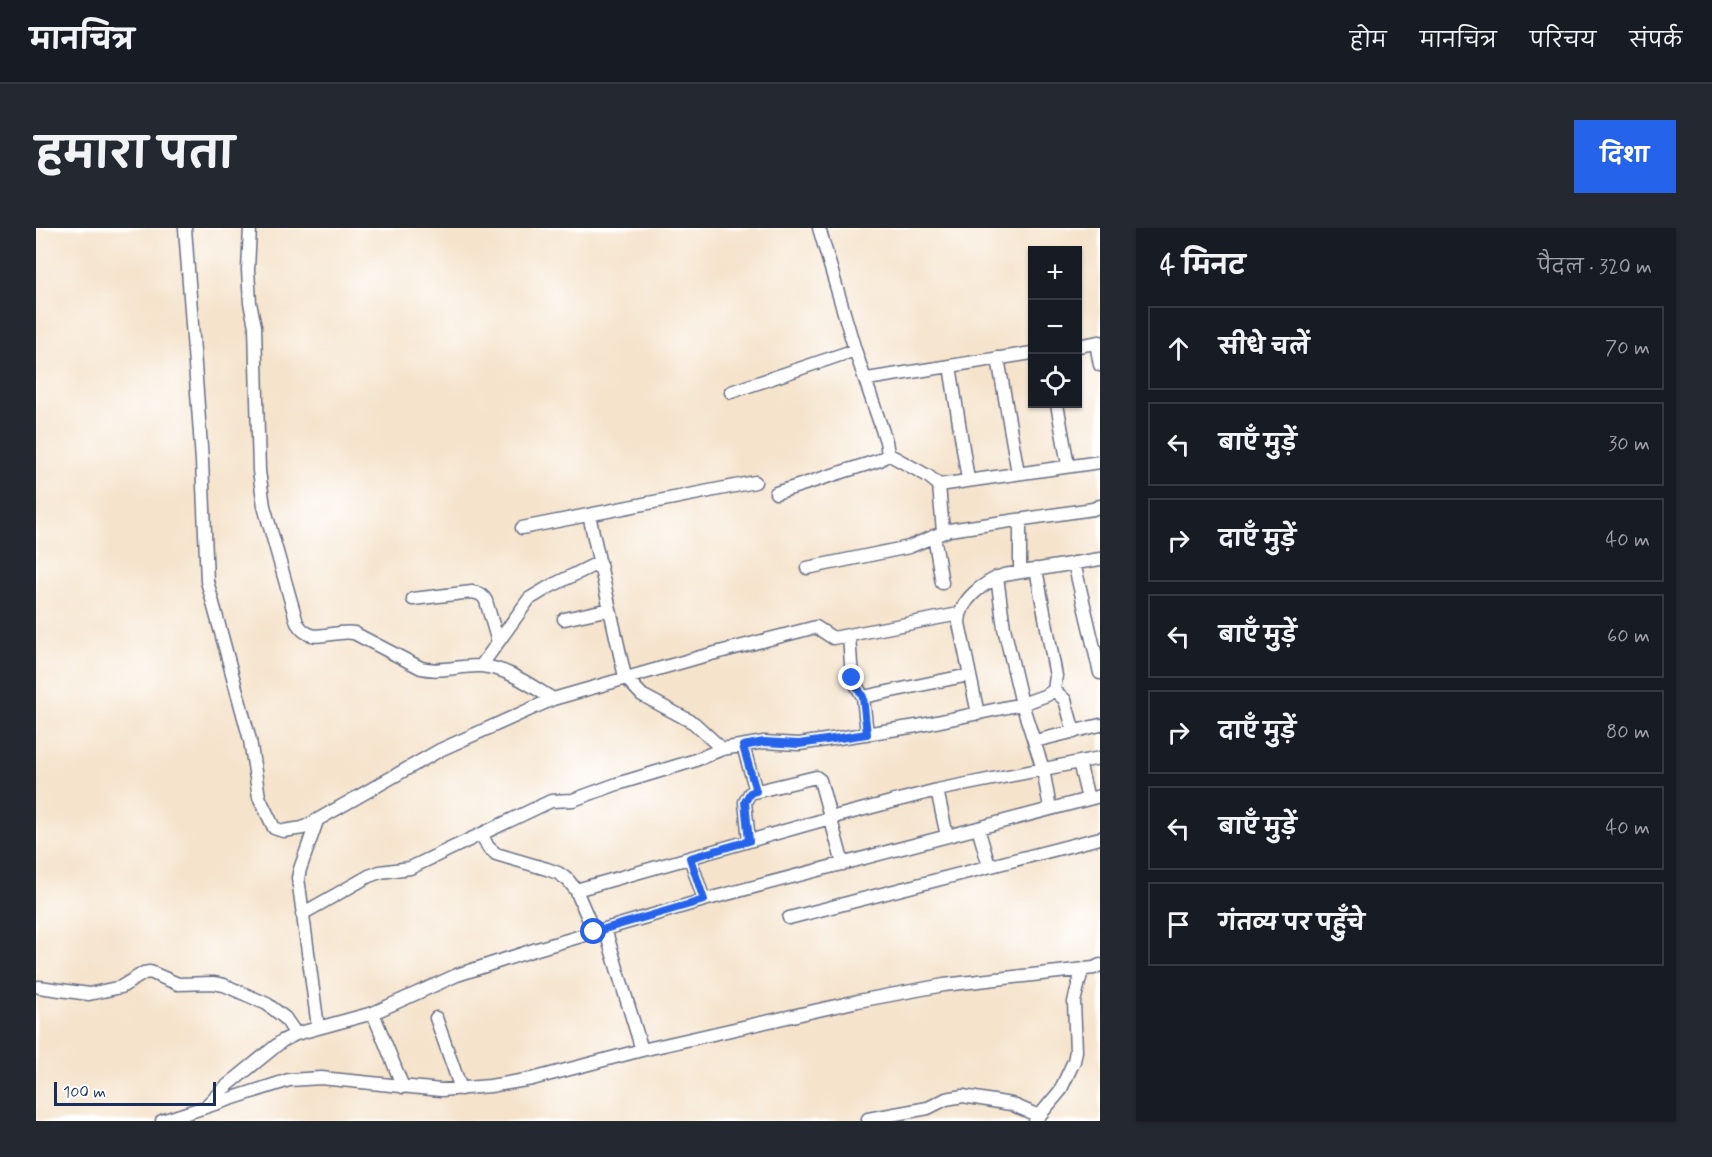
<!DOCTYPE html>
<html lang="hi">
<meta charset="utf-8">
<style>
body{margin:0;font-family:Mynerve,"Playpen Sans Deva",sans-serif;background:#242831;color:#f1f3f6}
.controls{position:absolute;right:18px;top:18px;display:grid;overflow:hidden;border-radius:0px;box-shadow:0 2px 4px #0004}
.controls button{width:54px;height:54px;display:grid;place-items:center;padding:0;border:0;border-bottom:2px solid #363941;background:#171b24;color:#f1f3f6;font:30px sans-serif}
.scale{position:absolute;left:18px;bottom:15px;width:162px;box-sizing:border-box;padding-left:6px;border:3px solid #1b2f5e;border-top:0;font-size:16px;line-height:21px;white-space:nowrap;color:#1b2f5e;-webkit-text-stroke:4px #fff;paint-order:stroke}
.stop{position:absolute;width:18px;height:18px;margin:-14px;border:4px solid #2563eb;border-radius:50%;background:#fff}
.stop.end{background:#2563eb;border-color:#fff;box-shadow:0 2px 6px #0008}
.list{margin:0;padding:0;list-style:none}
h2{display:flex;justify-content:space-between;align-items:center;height:78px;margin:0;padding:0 24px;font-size:26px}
h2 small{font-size:20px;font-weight:400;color:#9ea1a6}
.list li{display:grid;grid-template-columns:39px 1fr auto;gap:18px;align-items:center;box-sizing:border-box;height:84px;margin:0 12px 12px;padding:0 12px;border:2px solid #363941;border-radius:0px}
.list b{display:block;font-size:22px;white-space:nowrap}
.list em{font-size:20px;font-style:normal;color:#9ea1a6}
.icon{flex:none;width:33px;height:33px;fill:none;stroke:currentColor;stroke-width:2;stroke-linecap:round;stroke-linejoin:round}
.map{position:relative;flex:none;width:1064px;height:893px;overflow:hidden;border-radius:0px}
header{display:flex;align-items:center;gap:36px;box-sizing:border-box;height:84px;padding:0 30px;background:#171b24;border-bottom:2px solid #363941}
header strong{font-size:28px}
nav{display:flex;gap:33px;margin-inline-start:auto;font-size:21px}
.intro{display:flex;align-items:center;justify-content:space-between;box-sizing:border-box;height:144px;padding:0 36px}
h1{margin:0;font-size:42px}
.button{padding:15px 27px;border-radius:0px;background:#2563eb;color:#fff;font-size:21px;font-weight:700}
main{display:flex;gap:36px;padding:0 36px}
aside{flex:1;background:#171b24;border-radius:0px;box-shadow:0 2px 4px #0004}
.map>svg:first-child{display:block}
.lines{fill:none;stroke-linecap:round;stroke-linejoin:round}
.street-casing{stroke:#676e84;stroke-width:15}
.street{stroke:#fff;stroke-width:12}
.route{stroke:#2563eb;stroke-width:8}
</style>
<header>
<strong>मानचित्र</strong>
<nav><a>होम</a><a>मानचित्र</a><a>परिचय</a><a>संपर्क</a></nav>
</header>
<div class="intro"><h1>हमारा पता</h1><a class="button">दिशा</a></div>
<main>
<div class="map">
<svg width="1064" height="893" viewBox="0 0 1064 893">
<rect width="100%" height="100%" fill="#fff"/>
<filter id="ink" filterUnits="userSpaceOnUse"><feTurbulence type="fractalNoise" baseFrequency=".0167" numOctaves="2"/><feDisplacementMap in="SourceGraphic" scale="12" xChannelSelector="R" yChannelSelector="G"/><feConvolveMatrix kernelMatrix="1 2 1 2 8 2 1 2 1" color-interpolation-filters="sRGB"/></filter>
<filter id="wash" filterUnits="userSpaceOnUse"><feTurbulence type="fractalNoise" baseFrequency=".008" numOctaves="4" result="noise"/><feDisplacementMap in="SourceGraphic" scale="24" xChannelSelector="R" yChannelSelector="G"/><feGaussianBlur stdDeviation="1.35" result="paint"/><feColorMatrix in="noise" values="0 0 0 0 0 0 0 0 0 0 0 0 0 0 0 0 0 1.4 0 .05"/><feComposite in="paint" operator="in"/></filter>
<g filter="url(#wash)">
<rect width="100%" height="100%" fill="#f5e3cb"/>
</g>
<g filter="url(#ink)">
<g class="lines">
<defs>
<path id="street" d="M149,0L166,233L171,353L214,512L223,569L238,600L247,603L267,600L404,522L517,471L664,429L780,399L797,410L923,386
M214,0L212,42L214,75L219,98L223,243L228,278L261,395C276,419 295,401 318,405L385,440C405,445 425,437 445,438C472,440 495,458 517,471
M1060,115L1064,137
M1042,118L1064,114
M962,130L982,245
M914,138L932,252
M831,151L996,125
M695,164L819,122
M1021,176L1032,237
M852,226L892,248L903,257L907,304
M903,257L1064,234
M740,265L844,232L852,226L850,213L819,122L783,0
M553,287L589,449L606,467L658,495L686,521
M984,292V343
M486,300L719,254
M898,308L906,355
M1038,335L1064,445
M771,340L873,319L913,302L1057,281L1064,278
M961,349L968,400L986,476L1007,541L1014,580
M377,371L436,364C443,365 447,367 450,373L462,414
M528,391L574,381
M813,408L816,450L827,469L831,506
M445,438L493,371L513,359L564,334
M1018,462L1029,472L1038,504
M827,469L933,447
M942,486L923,395C923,372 948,354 968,347L1064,331
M999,513L1064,497
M707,518L720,563
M1043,534L1052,571
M901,562L911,608
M281,593L264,641L262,650L282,799
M942,600L953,638
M446,607L452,619L460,626L511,641L522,645L532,652L540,662L558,704
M713,613L709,574L714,565L780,549L784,552L807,636
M654,630L668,672
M540,662L794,590L901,562L1064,530
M266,686L333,648L344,644L374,640L515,573L537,572L581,556L657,533L686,521L728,514L763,516L881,498L986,476L1011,467L1018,462L1020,448L1000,341
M753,690L1064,610
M569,701L606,822
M3,759L53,766L85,759L108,745L114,744L142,756L177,755L188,757L231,776L249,790L260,806
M337,785L367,859
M400,790L425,861
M172,876L187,861L246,813L260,806L337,785L421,747L501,721L668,672L1064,568
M832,891L892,880L910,871L927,868L975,876L1003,888
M126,893L253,852L285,850L405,862L454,858L496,851L606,822L822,773L908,757L1058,740L1064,737
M999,893L1024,863L1038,833L1040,823L1038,774L1046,742"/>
</defs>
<use href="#street" class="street-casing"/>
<use href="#street" class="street"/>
</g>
</g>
<g class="lines" filter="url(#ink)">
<path class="route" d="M558,704L668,672L654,630L713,613L709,574L714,565L720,563L707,518L728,514L763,516L831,506L827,469L816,450"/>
</g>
</svg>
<div class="controls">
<button>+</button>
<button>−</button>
<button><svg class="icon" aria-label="locate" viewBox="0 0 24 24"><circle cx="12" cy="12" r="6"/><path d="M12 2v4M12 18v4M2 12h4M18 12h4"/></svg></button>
</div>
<div class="scale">100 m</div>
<div class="stop" style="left:558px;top:704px"></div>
<div class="stop end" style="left:816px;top:450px"></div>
</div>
<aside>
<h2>4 मिनट<small>पैदल · 320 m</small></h2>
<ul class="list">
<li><svg class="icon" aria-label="ahead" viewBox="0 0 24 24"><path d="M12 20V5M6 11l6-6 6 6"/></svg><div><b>सीधे चलें</b></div><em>70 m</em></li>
<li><svg class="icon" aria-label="left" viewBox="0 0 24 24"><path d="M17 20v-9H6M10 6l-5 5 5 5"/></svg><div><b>बाएँ मुड़ें</b></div><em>30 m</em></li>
<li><svg class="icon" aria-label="right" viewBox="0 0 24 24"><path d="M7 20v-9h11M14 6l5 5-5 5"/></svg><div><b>दाएँ मुड़ें</b></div><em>40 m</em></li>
<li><svg class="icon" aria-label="left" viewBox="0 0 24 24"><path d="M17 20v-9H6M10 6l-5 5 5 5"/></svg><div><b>बाएँ मुड़ें</b></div><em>60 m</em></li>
<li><svg class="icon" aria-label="right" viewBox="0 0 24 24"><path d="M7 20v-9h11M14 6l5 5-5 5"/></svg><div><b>दाएँ मुड़ें</b></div><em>80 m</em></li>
<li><svg class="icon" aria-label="left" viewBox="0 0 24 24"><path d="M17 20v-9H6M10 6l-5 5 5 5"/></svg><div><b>बाएँ मुड़ें</b></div><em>40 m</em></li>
<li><svg class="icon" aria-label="arrive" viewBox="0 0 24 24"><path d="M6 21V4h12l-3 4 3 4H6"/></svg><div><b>गंतव्य पर पहुँचे</b></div></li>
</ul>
</aside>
</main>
